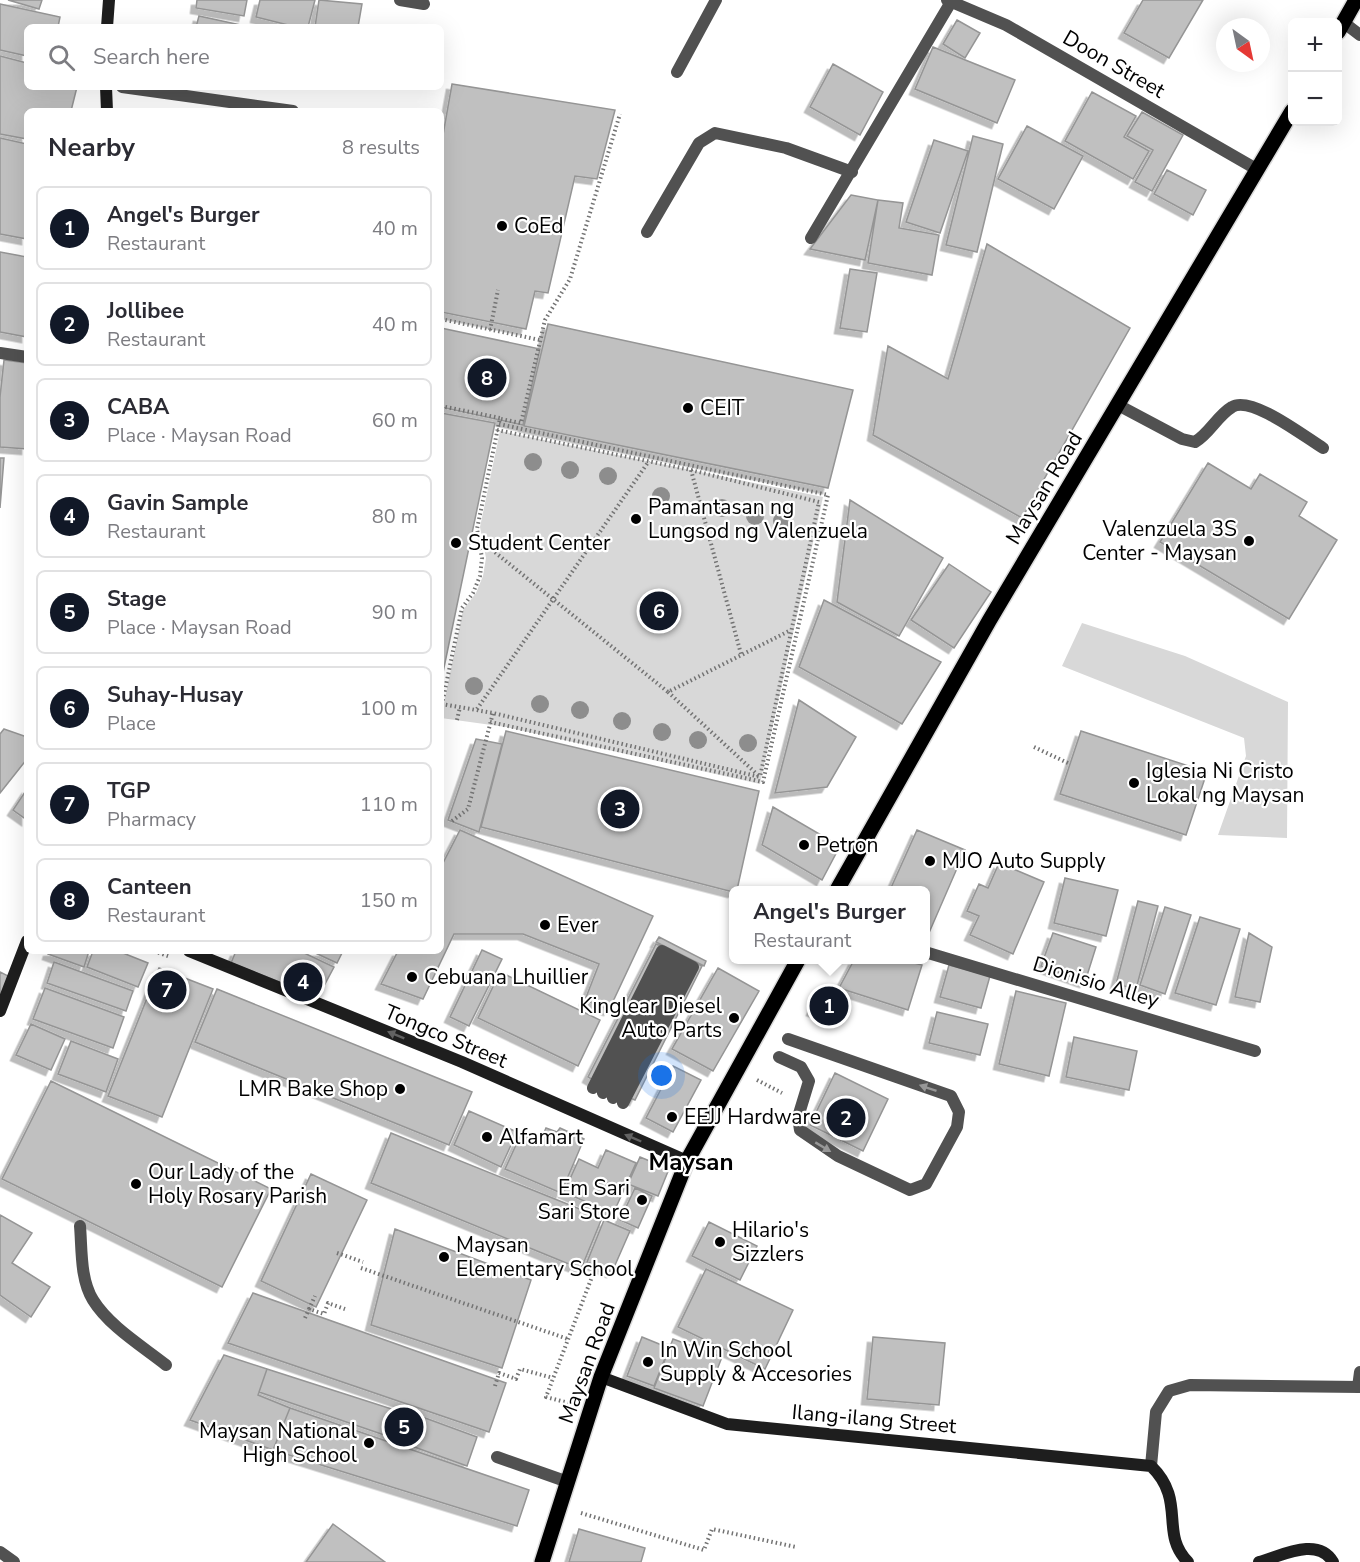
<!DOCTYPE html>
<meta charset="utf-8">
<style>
body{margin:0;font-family:"Nunito Sans",sans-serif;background:#f7f7f7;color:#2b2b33}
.controls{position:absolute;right:18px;top:18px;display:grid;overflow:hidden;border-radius:9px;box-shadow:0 6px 24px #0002}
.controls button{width:54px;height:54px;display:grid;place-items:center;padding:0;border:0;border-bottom:2px solid #e1e1e2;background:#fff;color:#2b2b33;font:30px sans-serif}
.compass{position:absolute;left:1216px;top:18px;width:54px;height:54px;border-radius:50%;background:#fff;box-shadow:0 6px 24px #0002;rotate:147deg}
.you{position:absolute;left:662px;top:1076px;width:21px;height:21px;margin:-15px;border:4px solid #fff;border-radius:50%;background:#1a73e8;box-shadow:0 0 0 9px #1a73e833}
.badge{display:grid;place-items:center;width:39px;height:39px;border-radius:50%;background:#111827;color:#fff;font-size:20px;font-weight:700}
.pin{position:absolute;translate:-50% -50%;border:3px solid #fff;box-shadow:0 2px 6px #0006}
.popup{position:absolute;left:729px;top:886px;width:201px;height:78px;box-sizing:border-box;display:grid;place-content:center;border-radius:9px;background:#fff;filter:drop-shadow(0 2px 4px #0005);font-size:20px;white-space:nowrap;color:#7c7c81}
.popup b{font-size:22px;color:#2b2b33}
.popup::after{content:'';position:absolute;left:50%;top:100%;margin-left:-12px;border:12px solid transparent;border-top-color:#fff}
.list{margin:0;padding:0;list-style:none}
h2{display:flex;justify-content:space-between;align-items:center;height:78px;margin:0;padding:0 24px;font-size:26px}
h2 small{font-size:20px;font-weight:400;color:#7c7c81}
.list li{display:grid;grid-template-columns:39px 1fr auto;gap:18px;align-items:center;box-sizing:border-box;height:84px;margin:0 12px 12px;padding:0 12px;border:2px solid #e1e1e2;border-radius:9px}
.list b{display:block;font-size:22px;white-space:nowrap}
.list p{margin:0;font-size:20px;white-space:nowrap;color:#7c7c81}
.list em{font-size:20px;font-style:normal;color:#7c7c81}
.icon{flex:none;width:33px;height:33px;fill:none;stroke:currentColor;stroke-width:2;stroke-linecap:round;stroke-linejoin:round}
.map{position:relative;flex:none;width:1360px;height:1562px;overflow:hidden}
.search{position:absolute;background:#fff;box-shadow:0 6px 24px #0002;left:24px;top:24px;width:420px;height:66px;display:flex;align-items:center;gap:15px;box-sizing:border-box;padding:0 21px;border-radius:9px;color:#7c7c81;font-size:22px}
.panel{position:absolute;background:#fff;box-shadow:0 6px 24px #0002;left:24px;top:108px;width:420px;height:846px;border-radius:9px}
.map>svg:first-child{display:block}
.green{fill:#d8d8d8}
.building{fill:#c0c0c0;stroke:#959595;stroke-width:1.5;filter:url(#shadow)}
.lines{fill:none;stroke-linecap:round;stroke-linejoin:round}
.primary-casing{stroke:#dbdbdb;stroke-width:18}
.path{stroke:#737373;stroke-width:4;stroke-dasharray:1.5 3;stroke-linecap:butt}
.lane{stroke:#515151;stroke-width:12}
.street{stroke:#515151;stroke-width:12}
.secondary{stroke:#1e1e1e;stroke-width:12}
.primary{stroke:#000;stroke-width:15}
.tree{fill:#8d8d8d}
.oneway{fill:#626262}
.oneway2{fill:#979797}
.poi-dot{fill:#000;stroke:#fff;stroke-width:2}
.labels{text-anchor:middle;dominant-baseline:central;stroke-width:4.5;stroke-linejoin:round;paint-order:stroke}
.street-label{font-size:21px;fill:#000;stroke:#fff}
.poi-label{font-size:21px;fill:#000;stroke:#fff;text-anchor:start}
.quarter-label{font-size:24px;font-weight:bold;fill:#000;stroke:#fff}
</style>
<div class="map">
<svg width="1360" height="1562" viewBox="0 0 1360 1562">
<defs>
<filter id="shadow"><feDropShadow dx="-5.5" dy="5.5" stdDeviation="0" flood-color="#0004"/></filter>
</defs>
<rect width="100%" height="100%" fill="#fff"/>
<path class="green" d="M500,431L823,497L760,784L506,727L441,718L463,610L476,593L483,576L486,558L480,527Z
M1082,623L1185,656L1288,702L1287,838L1218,835L1246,756L1244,738L1062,666Z"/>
<path class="building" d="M8,0H42L39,9Z
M197,0H247L244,16L196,8Z
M260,0H315L308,27H296L256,17Z
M319,0L362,4L358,27H315Z
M1143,0H1203L1169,58L1124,33Z
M0,4L60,17L58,27H27V56L0,50Z
M199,16L250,27H196Z
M957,20L980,33L965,58L943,44Z
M933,47L1015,80L997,123L915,89Z
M0,56L27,63V87H77L71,111H27V139L0,134Z
M833,64L883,92L860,135L810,107Z
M452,84L615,110L597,179L575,176L548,293L535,291L526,329L441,312V146Z
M1092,92L1136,116L1124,137L1149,151L1133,179L1065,141Z
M1142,112L1183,135L1152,191L1135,182L1153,150L1127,136Z
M1027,126L1083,156L1054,209L998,179Z
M973,136L1003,144L977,252L946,245Z
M0,138L27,144V239L0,234Z
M934,140L968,151L940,233L906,222Z
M1167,170L1206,190L1193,215L1154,194Z
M851,195L878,200L865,260L810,249Z
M878,200L903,203L899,228L939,235L932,275L868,263Z
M987,244L1130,328L1022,518L873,435L888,346L948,379Z
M0,252L27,257V337L0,332Z
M850,269L877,273L867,332L840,328Z
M548,324L853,390L828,488L524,426Z
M441,328L540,349L523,425L441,407Z
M4,360L27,363V449L0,447V397Z
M441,413L495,423L441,682Z
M0,458H4L0,508Z
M1208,463L1251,489L1260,474L1307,502L1299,516L1337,540L1289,619L1160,542Z
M850,500L943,558L899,636L837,602Z
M949,564L991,592L954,648L911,620Z
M824,600L941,662L902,724L799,667Z
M799,700L856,737L827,787L775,793Z
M4,729L27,737V759L0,793V734Z
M506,731L759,791L737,890L733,892L481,827Z
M1081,731L1207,772L1186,835L1060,794Z
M476,739L502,744L479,832L448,820Z
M27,789V820L13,810Z
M773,807L840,846L822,880L762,845Z
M460,830L653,916L609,1010L585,1000L599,964L523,934H454L423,999L381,984L398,951H441V867Z
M917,830L965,850L925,942V890H890Z
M999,863L1044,882L1013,954L970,935L979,916L967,911L979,884L988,888Z
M1065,878L1118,890L1106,936L1054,923Z
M1138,901L1158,906L1136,989L1116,984Z
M1165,907L1191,915L1165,994L1140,985Z
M1200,917L1240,929L1216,1005L1175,993Z
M1053,933L1096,947L1085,982L1041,966Z
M1249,933L1272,947L1260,1002L1235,997Z
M659,937L706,961L704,966L656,942Z
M656,944L661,946L593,1080L588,1077Z
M482,950L502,959L469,1026L450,1017Z
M49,951H89L84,967L48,954Z
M93,951H118L148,963L138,987L87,967Z
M236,951H300L334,967L318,997L231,963Z
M311,951H343L337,963Z
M854,960H903L922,965L908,1010L839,988Z
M54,962L133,991L126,1011L47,983Z
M698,964L702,966L635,1100L630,1098Z
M949,965L990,976L981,1008L940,997Z
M159,968L213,989L162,1117L108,1096Z
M718,968L759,991L713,1071L672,1049Z
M0,972L12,978L0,1001Z
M500,972L600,1020L578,1066L478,1018Z
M45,988L124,1017L113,1048L33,1019Z
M217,989L472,1092L449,1145L195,1042Z
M820,991L845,1001L837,1020L812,1010Z
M1016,991L1066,1003L1049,1076L999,1064Z
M937,1012L988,1024L980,1055L929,1043Z
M31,1024L65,1039L51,1070L16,1055Z
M1074,1037L1137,1051L1129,1090L1066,1077Z
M71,1041L118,1059L106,1092L58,1074Z
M673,1066L701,1080L673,1132L646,1118Z
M835,1073L888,1099L863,1151L810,1125Z
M51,1081L271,1189L222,1287L2,1179Z
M469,1111L517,1132L501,1167L454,1145Z
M546,1128L557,1132L560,1128L584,1139L561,1193L505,1169L521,1134L540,1142Z
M391,1133L602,1218L581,1269L371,1183Z
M606,1150L636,1163L613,1214L564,1192L579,1159L598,1168Z
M640,1157L669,1169L658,1196L628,1184Z
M311,1174L367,1200L316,1307L261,1281Z
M635,1188L652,1196L638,1228L620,1220Z
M0,1215L32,1233L12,1263L50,1287L31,1317L0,1295Z
M604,1220L630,1231L612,1272L587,1262Z
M709,1222L757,1246L740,1280L692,1256Z
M395,1229L531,1280L502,1368L371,1325Z
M706,1269L793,1310L765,1369L678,1327Z
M253,1293L506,1383L489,1432L228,1343Z
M642,1337L669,1348L654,1386L627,1376Z
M873,1337L945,1343L939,1405L867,1399Z
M673,1339L722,1357L703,1406L654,1388Z
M224,1355L267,1369L258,1395L290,1408L273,1450L190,1420Z
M267,1369L401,1412L393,1438L259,1392Z
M290,1408L529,1490L517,1526L273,1450Z
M401,1412L416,1417L407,1443L393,1438Z
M417,1415L477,1437L467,1466L406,1444Z
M333,1524L385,1562H306Z
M579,1529L645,1548L641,1562H569Z"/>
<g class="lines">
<defs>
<path id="primary" d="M1338,32L1356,0
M837,890L989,621L1292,111
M542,1562L601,1377L687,1161L798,960"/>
</defs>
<use href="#primary" class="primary-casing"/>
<path class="path" d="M441,319L540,340
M490,330L498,290
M441,406L500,418L477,529L482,558L480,576L473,593L462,608L442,704L493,713L760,777
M501,419L521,423L545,320L570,279L620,114
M497,430L691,470L819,502L760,777
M691,470L741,654
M481,541L668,692L789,631
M668,692L759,776
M477,709L649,461
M457,720L460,707
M490,722L763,782L828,495L499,424
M1034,747L1070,764
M452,821L468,809L493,713
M154,951L168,956
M757,1080L782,1093
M337,1253L363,1262
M578,1262L616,1276
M361,1268L568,1339
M309,1309L315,1296
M305,1318L309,1309L324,1314L328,1303L345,1309
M495,1386L499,1373L516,1379L520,1369L553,1378
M569,1403L546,1397L595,1269
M581,1513L704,1550L712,1529L796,1547"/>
<path class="lane" d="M677,72L716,0
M647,232L699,143L715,133L786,148L852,172
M811,238L951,2
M1118,405L1182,439L1195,442C1210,433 1217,416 1232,407C1251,395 1305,437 1323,448
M779,1057L801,1067L809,1081L798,1117L800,1130L838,1156L910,1190L926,1184L957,1127L959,1112L951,1096L788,1039
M593,1088L662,951L693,967L623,1103
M603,1093L672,957
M613,1098L682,962
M80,1226C82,1249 80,1279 93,1300C109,1326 142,1346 166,1365
M1358,1387L1360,1372
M497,1457L568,1482"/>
<path class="street" d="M400,0L424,4
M947,0L1006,25L1258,170
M1343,22L1360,35
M122,87L293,111
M0,353L27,357
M925,952L1255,1051
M1151,1466L1156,1412L1169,1391L1190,1385L1360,1387
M0,1552L14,1562"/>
<path class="secondary" d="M107,27L109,0
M106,87L107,111
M189,951L462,1062L687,1161
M0,1011L27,941
M601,1377L727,1424L1151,1466C1187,1501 1159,1533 1188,1562
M1259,1562C1281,1556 1318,1536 1333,1562"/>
<use href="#primary" class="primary"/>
</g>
<g class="tree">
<circle cx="533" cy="462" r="9"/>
<circle cx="570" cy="470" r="9"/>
<circle cx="608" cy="476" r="9"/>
<circle cx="661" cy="496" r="9"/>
<circle cx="722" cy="508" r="9"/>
<circle cx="755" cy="516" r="9"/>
<circle cx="782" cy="521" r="9"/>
<circle cx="474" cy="686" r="9"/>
<circle cx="540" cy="704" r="9"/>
<circle cx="580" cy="710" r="9"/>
<circle cx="622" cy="721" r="9"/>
<circle cx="662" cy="732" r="9"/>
<circle cx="698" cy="740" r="9"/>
<circle cx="748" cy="743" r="9"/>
</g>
<defs><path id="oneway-solid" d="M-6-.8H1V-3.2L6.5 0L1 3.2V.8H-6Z" transform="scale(1.5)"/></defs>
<g class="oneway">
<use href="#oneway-solid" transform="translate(396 1035) rotate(-158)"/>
<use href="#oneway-solid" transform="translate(633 1138) rotate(-157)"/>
</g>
<g class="oneway2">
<use href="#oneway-solid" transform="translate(928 1088) rotate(-161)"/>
<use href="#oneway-solid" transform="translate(823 1147) rotate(31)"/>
</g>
<g class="poi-dot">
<circle cx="502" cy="226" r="6"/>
<circle cx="688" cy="408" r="6"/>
<circle cx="636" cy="519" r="6"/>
<circle cx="1249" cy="541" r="6"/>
<circle cx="456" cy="543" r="6"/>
<circle cx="1134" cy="783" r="6"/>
<circle cx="804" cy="845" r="6"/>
<circle cx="930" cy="861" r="6"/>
<circle cx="545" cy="925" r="6"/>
<circle cx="412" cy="977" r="6"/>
<circle cx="734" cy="1018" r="6"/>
<circle cx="400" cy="1089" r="6"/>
<circle cx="672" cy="1117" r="6"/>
<circle cx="487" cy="1137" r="6"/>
<circle cx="136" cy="1184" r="6"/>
<circle cx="642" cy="1200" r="6"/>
<circle cx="720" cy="1242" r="6"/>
<circle cx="444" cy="1257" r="6"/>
<circle cx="648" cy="1362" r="6"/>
<circle cx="369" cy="1443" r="6"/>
</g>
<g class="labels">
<g class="street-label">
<text transform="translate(1114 64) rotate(30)">Doon Street</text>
<text transform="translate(1044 488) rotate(-59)">Maysan Road</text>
<text transform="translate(1096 982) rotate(17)">Dionisio Alley</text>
<text transform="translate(446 1036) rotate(23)">Tongco Street</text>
<text transform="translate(587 1363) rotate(-70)">Maysan Road</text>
<text transform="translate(874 1419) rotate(5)">Ilang-ilang Street</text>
</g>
<g class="poi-label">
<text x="514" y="226">CoEd</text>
<text x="700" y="408">CEIT</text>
<text x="648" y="507">Pamantasan ng<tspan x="648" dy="24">Lungsod ng Valenzuela</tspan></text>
<text x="1237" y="529" text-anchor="end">Valenzuela 3S<tspan x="1237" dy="24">Center - Maysan</tspan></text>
<text x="468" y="543">Student Center</text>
<text x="1146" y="771">Iglesia Ni Cristo<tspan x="1146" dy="24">Lokal ng Maysan</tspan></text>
<text x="816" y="845">Petron</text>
<text x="942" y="861">MJO Auto Supply</text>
<text x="557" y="925">Ever</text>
<text x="424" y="977">Cebuana Lhuillier</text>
<text x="722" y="1006" text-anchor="end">Kinglear Diesel<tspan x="722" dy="24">Auto Parts</tspan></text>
<text x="388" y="1089" text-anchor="end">LMR Bake Shop</text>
<text x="684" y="1117">EEJJ Hardware</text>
<text x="499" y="1137">Alfamart</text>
<text x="148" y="1172">Our Lady of the<tspan x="148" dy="24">Holy Rosary Parish</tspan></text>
<text x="630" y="1188" text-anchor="end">Em Sari<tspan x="630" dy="24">Sari Store</tspan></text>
<text x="732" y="1230">Hilario's<tspan x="732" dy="24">Sizzlers</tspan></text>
<text x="456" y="1245">Maysan<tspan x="456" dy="24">Elementary School</tspan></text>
<text x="660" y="1350">In Win School<tspan x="660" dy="24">Supply &amp; Accesories</tspan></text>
<text x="357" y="1431" text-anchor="end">Maysan National<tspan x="357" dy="24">High School</tspan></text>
</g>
<g class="quarter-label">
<text x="691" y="1162">Maysan</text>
</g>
</g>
</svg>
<div class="controls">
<button>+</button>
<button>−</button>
</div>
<svg class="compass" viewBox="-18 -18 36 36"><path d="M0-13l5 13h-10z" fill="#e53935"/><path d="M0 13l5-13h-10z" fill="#7c7c81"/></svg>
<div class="you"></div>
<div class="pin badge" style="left:829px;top:1006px">1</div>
<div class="popup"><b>Angel's Burger</b>Restaurant</div>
<div class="pin badge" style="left:846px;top:1118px">2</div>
<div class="pin badge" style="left:620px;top:809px">3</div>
<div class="pin badge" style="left:303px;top:982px">4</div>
<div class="pin badge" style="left:404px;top:1427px">5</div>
<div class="pin badge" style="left:659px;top:611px">6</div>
<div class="pin badge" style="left:167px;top:990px">7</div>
<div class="pin badge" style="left:487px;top:378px">8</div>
<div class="search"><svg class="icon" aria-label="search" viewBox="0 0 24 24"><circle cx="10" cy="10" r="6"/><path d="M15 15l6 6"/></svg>Search here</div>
<section class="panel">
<h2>Nearby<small>8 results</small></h2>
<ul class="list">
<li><span class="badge">1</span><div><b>Angel's Burger</b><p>Restaurant</p></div><em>40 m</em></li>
<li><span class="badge">2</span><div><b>Jollibee</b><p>Restaurant</p></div><em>40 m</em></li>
<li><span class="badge">3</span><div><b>CABA</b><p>Place · Maysan Road</p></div><em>60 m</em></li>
<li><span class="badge">4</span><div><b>Gavin Sample</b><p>Restaurant</p></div><em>80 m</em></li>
<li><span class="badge">5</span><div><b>Stage</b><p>Place · Maysan Road</p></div><em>90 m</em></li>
<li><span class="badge">6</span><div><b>Suhay-Husay</b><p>Place</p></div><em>100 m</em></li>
<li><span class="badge">7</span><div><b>TGP</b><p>Pharmacy</p></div><em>110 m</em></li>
<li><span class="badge">8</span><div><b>Canteen</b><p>Restaurant</p></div><em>150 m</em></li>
</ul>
</section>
</div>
